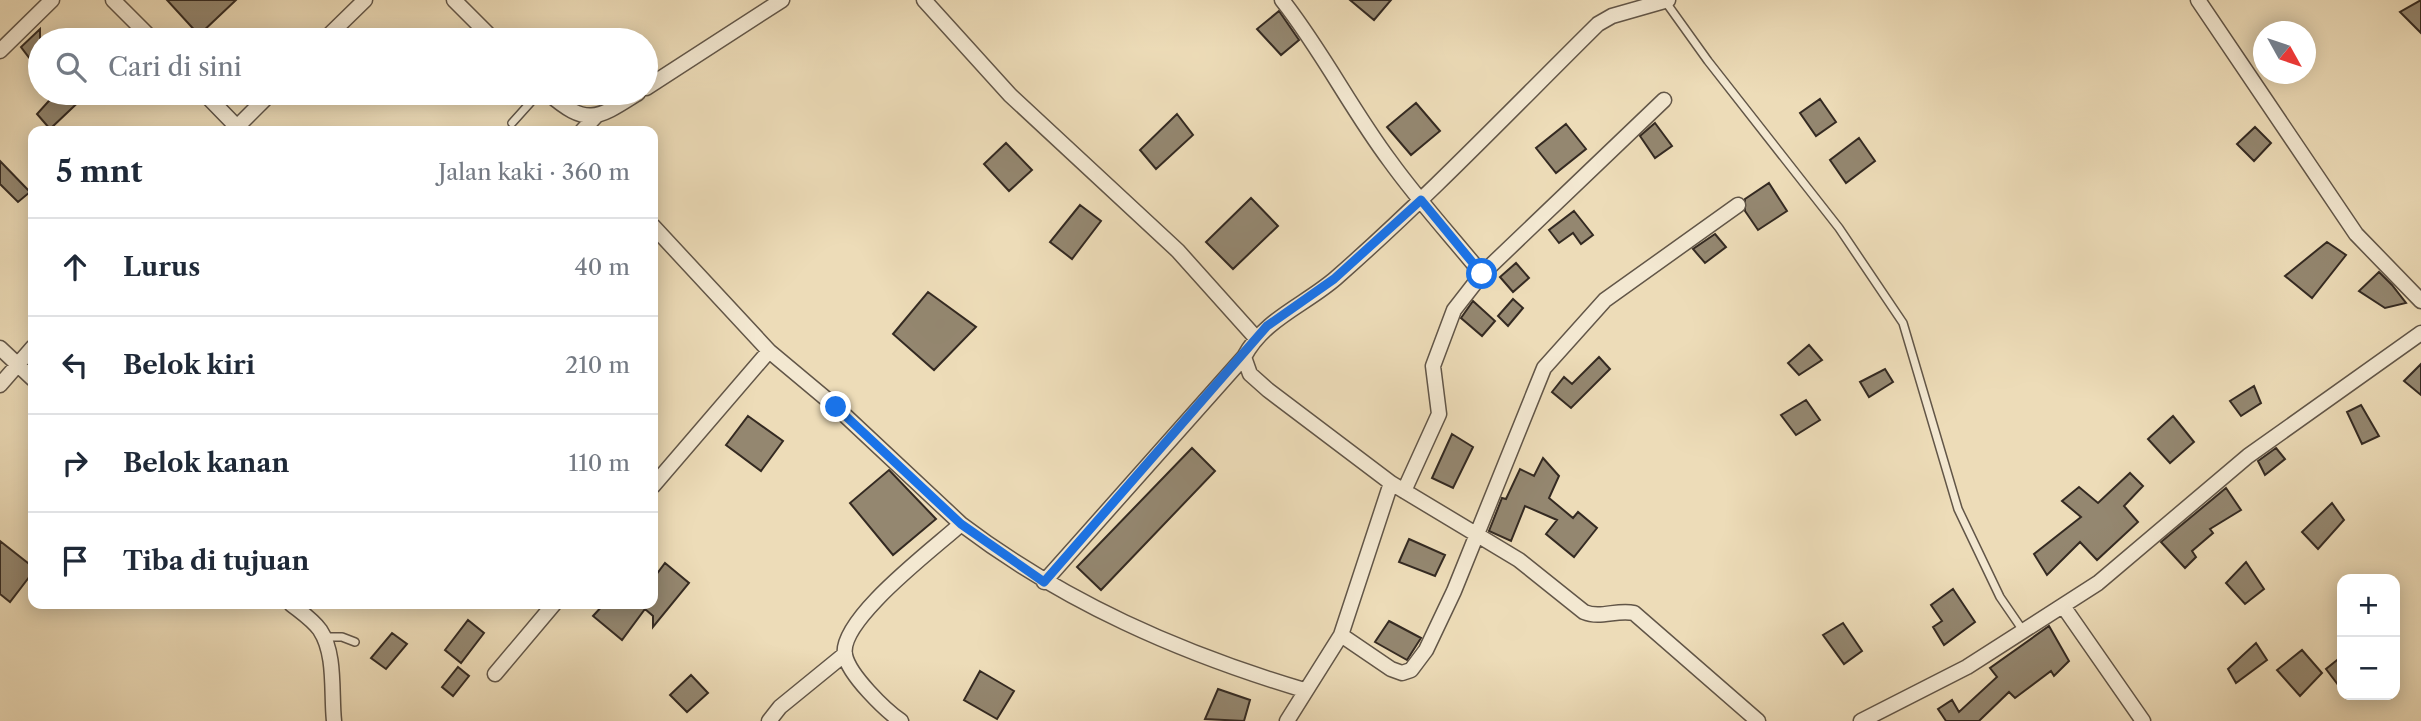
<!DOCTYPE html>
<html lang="id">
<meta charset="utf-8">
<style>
body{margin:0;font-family:"Libre Caslon Text",serif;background:#f6f6f7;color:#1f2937}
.controls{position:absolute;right:21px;bottom:21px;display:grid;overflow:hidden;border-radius:14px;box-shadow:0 4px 18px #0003}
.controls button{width:63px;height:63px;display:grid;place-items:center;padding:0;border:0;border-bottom:2px solid #e0e1e3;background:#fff;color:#1f2937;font:35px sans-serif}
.compass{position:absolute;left:2253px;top:21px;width:63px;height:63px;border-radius:50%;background:#fff;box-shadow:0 4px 18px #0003;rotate:130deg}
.stop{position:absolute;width:21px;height:21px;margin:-16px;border:5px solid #1a73e8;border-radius:50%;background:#fff}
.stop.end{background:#1a73e8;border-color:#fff;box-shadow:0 2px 7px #0008}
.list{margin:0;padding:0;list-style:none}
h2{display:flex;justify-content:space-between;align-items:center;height:91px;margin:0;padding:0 28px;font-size:30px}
h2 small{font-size:23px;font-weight:400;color:#747a83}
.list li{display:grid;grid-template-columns:46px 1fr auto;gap:21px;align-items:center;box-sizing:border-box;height:98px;padding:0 28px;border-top:2px solid #e0e1e3}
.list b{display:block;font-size:26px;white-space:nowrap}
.list em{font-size:23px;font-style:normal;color:#747a83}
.icon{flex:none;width:38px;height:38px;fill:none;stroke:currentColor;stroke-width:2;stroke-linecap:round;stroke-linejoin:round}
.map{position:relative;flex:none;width:2421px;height:721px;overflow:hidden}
.search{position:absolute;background:#fff;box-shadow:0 4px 18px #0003;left:28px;top:28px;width:630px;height:77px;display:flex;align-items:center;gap:18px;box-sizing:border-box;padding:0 24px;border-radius:38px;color:#747a83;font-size:26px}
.panel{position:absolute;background:#fff;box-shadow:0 4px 18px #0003;left:28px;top:126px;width:630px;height:483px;border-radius:14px}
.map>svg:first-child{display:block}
.building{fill:#948770;stroke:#342a22;stroke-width:2}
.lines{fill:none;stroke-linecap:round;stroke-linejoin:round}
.service-casing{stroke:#625648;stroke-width:10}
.minor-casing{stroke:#625648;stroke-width:17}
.service{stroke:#f3e8d1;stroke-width:7}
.minor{stroke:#f3e8d1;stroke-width:14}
.route{stroke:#1a73e8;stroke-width:9}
</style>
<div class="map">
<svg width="2421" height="721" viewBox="0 0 2421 721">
<rect width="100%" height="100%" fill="#eddcb8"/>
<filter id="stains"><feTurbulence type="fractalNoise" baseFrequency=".00286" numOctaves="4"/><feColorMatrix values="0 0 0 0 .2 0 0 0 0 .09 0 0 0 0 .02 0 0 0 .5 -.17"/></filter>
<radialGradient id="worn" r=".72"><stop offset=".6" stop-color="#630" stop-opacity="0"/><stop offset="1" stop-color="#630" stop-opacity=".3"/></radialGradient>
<path class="building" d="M167,0H236L199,35Z
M1350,0H1391L1374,20Z
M2421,0V33L2400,12Z
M1279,11L1299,40L1281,55L1257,29Z
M40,29V72L21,47Z
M56,93H88L50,129L37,114Z
M1820,99L1836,122L1816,136L1800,113Z
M1416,103L1440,131L1411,155L1387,127Z
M1177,114L1193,135L1156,169L1140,150Z
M1655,123L1672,146L1655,158L1640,136Z
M1566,124L1586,149L1556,173L1536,148Z
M2255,127L2271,143L2254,161L2237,144Z
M1859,138L1875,161L1846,183L1830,160Z
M1006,143L1032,170L1009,191L984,164Z
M0,161L30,192L18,202L0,184Z
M1769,183L1787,211L1758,230L1745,211V199Z
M1251,198L1278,226L1233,269L1206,242Z
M1080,205L1101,221L1072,259L1050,242Z
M1574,211L1593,235L1581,244L1573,233L1559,243L1549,230Z
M1715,234L1726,247L1705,263L1693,249Z
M2327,242L2346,255L2312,298L2285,276Z
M1516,263L1529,278L1513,292L1500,277Z
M2379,272L2392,285L2406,303L2385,308L2359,291Z
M928,292L976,327L934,370L893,334Z
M1513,299L1523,308L1508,326L1498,316Z
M1473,301L1495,321L1482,336L1461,318Z
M1809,345L1822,360L1799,375L1788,363Z
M1599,357L1610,369L1571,408L1552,392L1564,377L1572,384Z
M2421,364V395L2404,381Z
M1885,369L1893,382L1869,397L1860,382Z
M2254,386L2261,403L2241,416L2230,401Z
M1806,400L1820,420L1796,435L1781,415Z
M2361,405L2379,436L2362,444L2347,412Z
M748,416L783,441L761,471L726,445Z
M2173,416L2194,442L2170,463L2148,439Z
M1452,434L1473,447L1453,488L1432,478Z
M1192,448L1215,471L1101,590L1077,567Z
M2276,448L2285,459L2265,475L2258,461Z
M1543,458L1559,476L1549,498L1573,518L1578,512L1597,528L1574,557L1546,534L1557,520L1525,506L1511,541L1489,531L1502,498L1506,499L1520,469L1534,476Z
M889,470L936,519L893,555L850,503Z
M2130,473L2143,486L2124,506L2138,522L2097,560L2080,542L2047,575L2034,554L2081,517L2062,501L2079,487L2098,503Z
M2226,488L2241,510L2210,529L2213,533L2192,551L2196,557L2185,568L2161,542Z
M2332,503L2344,520L2318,549L2302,532Z
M1409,539L1445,555L1435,576L1399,562Z
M0,541L33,567V572L10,602L0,594Z
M2246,562L2264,589L2245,604L2226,583Z
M665,563L689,583L653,627V616L645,609L622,640L593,616L604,604H653V579Z
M1953,589L1975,622L1944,645L1933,627L1942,621L1931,605Z
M468,620L484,633L461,663L445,650Z
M1389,621L1421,638L1407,660L1375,642Z
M1843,623L1862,651L1844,664L1823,635Z
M2049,626L2069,661L2054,676L2051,671L2015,698L2009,692L1979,721H1946L1938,709L1952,700L1959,712L1997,677L1990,668Z
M392,633L407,644L386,669L371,658Z
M2256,643L2267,660L2236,683L2228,669Z
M2302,650L2322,673L2300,696L2277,670Z
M2342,656V690L2326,669Z
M458,667L469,676L453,696L442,687Z
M980,671L1014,691L997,719L964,700Z
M691,675L708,693L687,712L670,695Z
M1218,689L1250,700L1244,721L1205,719Z"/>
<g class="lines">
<defs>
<path id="service" d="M1665,1L1708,61L1839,228L1903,323L1958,509L2000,597L2024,632
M512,123L539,93
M325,637H342L355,642"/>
<path id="minor" d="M113,0L153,40
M454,0L494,40
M924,0L1010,95L1178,251L1256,338
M1282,0C1323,52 1351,109 1390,161C1418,200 1451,236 1482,274
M1668,0L1612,16L1598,24C1511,110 1427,198 1336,278C1305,305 1264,319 1244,357L1250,374L1268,390L1391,483L1519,560L1584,612C1601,619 1617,609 1634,613L1758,721
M2198,0L2356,234L2421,301
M324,40L365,0
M0,51L52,0
M646,88L782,0
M204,93L237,127
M548,93C587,127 597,119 638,93
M233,131L271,93
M582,131L597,115
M653,226L769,351
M0,348L33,379
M0,385L33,347
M653,486L769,351L836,407L961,524
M1404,491L1439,414L1433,366L1454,310L1482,274L1664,100
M1044,582L1244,357
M291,604C301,612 313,620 320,630C336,654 331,693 334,721
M2063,606L2143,721
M1341,635L1391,669L1402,673L1411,670L1426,650L1454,591L1544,368L1605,300L1738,205
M495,674L554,604
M769,721L780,707L845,654
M901,721C885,710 849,675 845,655C838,620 936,547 961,524C1064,602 1180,653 1304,690
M1287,721L1341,635L1391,483
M1861,721L1967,667L2098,583L2248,456L2421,333"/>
</defs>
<use href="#service" class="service-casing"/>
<use href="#minor" class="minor-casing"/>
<use href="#service" class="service"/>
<use href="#minor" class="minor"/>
</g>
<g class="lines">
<path class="route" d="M836,407L961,524L1044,582L1267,326L1334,279L1421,200L1482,274"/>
</g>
<rect width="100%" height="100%" filter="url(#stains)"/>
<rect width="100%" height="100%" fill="url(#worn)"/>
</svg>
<div class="controls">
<button>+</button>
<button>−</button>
</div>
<svg class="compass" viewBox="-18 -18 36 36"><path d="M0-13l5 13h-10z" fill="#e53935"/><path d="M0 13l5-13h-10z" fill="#747a83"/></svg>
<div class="stop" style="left:1482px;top:274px"></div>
<div class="stop end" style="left:836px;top:407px"></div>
<div class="search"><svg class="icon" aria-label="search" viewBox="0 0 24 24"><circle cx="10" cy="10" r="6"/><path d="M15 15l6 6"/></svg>Cari di sini</div>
<section class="panel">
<h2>5 mnt<small>Jalan kaki · 360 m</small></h2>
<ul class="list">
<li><svg class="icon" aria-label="ahead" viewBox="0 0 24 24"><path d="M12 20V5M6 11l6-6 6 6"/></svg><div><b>Lurus</b></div><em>40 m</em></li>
<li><svg class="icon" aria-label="left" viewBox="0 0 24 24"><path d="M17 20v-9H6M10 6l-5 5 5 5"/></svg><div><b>Belok kiri</b></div><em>210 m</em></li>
<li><svg class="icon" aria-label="right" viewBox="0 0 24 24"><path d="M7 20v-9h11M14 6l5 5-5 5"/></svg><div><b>Belok kanan</b></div><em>110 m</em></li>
<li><svg class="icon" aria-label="arrive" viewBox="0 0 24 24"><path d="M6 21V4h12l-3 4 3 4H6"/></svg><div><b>Tiba di tujuan</b></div></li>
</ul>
</section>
</div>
